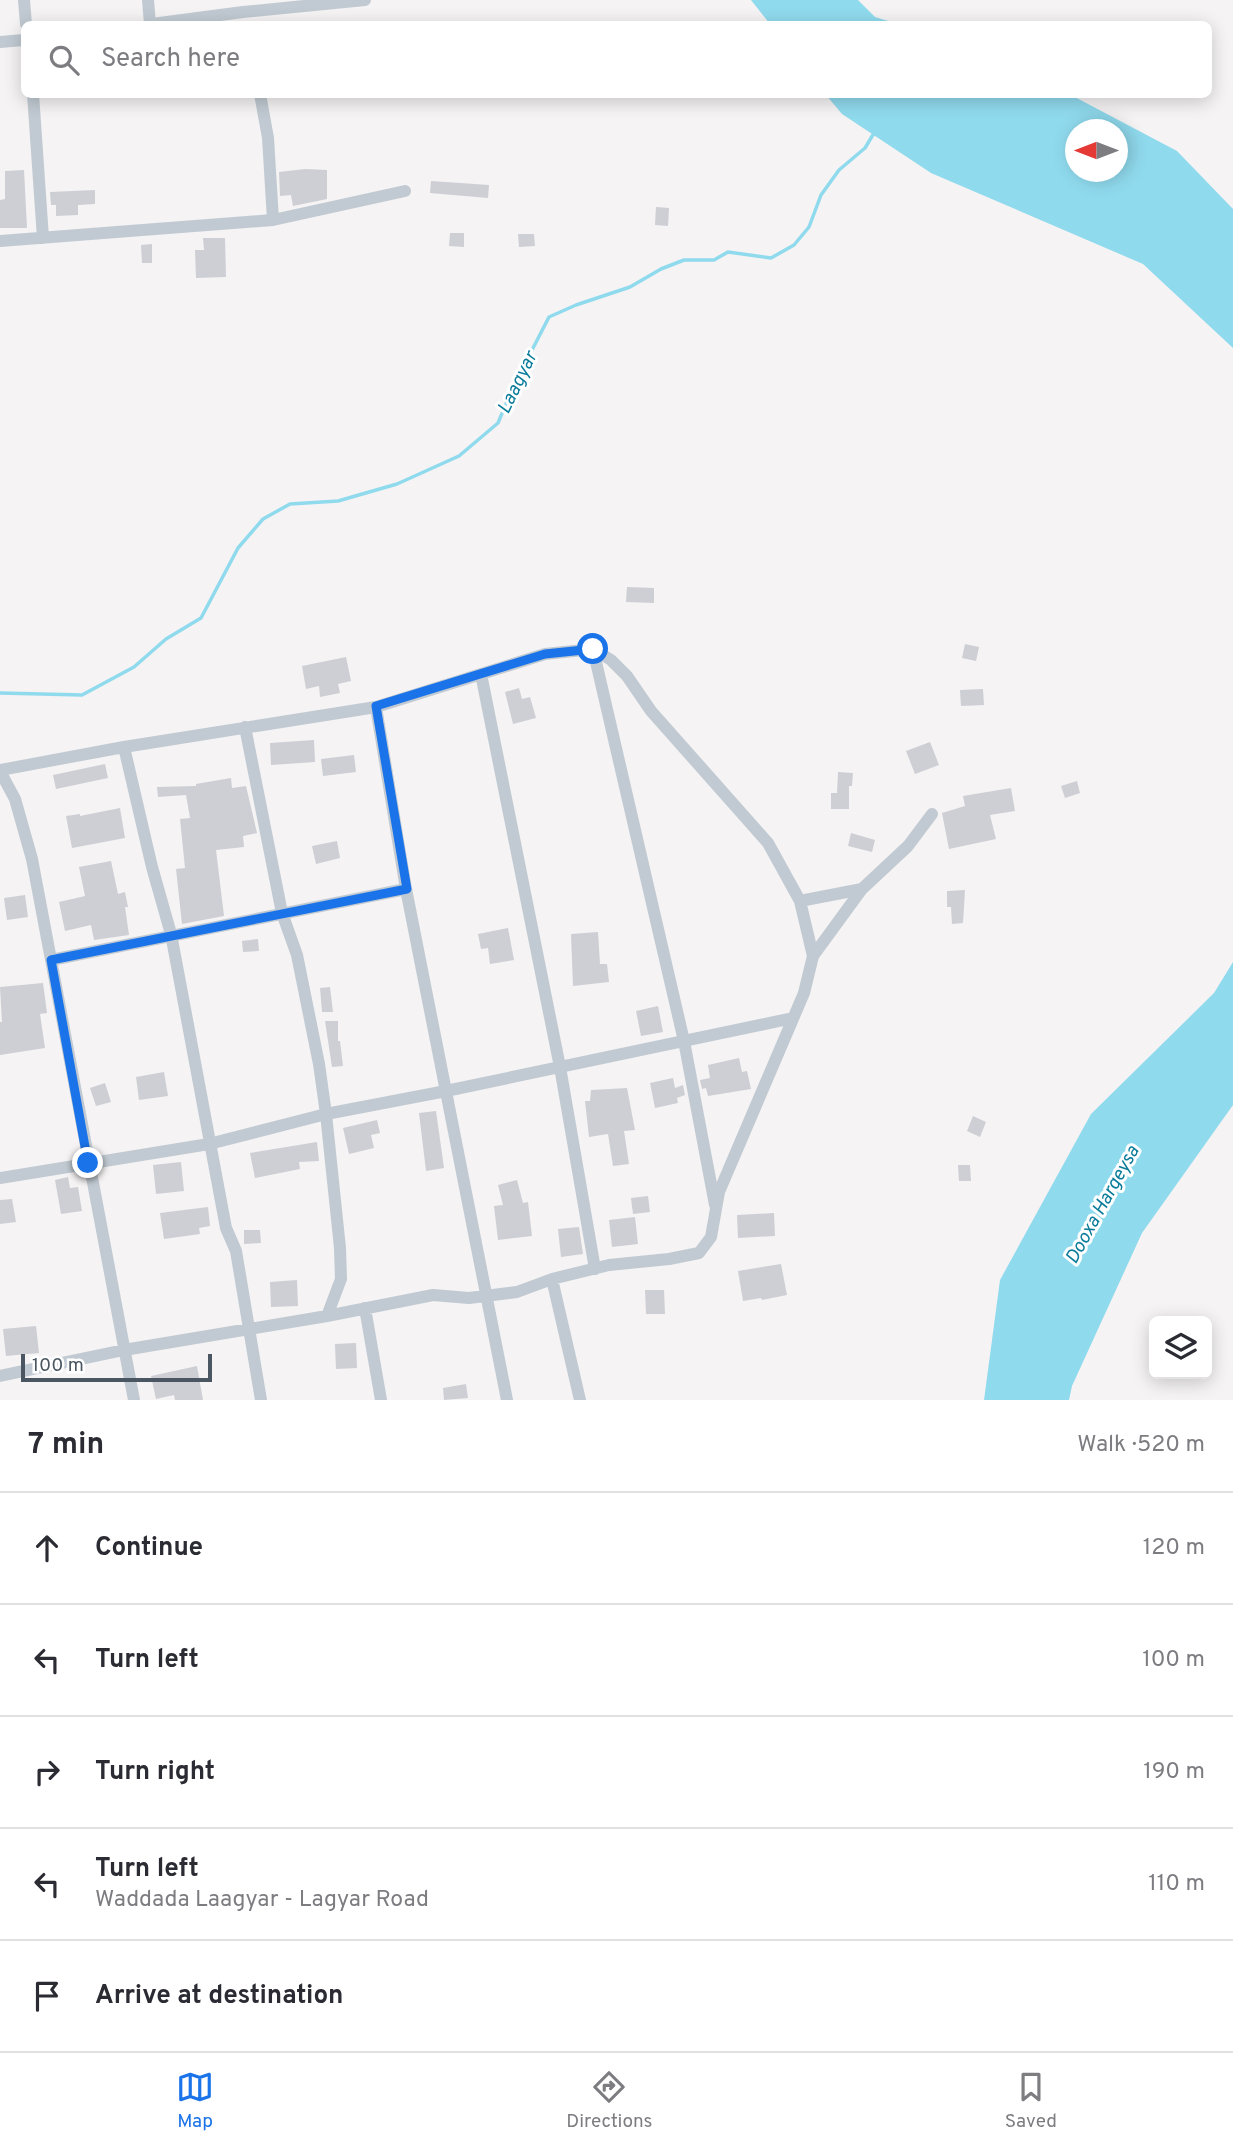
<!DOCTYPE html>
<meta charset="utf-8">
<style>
body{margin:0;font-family:Overpass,sans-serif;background:#f7f7f7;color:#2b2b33}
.controls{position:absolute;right:21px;bottom:21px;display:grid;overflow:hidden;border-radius:10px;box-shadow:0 4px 18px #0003}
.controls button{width:63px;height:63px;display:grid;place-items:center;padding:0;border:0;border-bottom:2px solid #e1e1e2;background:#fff;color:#2b2b33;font:35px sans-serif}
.compass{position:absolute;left:1065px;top:119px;width:63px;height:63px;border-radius:50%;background:#fff;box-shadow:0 4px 18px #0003;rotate:270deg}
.scale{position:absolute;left:21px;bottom:18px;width:191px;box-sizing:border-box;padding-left:7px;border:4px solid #4a5661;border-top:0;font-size:19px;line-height:24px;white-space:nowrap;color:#4a5661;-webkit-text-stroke:5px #fff;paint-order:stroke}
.stop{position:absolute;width:21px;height:21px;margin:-16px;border:5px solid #1a73e8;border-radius:50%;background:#fff}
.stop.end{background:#1a73e8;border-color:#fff;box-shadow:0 2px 7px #0008}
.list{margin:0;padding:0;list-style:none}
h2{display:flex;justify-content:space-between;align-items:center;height:91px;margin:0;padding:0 28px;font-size:30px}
h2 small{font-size:23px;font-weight:400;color:#7c7c81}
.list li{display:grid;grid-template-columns:46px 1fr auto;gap:21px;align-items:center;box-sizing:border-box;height:112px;padding:0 28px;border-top:2px solid #e1e1e2}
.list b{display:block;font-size:26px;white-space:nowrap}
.list p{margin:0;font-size:23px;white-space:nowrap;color:#7c7c81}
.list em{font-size:23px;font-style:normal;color:#7c7c81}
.icon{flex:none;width:38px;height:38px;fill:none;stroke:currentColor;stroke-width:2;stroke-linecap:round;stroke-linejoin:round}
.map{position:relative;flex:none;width:1233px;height:1400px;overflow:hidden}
.search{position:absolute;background:#fff;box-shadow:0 4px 18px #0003;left:21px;right:21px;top:21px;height:77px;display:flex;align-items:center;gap:18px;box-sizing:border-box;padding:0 24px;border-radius:10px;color:#7c7c81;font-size:26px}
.sheet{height:651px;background:#fff}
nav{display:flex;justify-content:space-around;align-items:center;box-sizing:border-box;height:98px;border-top:2px solid #e1e1e2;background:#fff;font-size:19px;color:#7c7c81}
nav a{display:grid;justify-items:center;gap:4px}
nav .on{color:#1a73e8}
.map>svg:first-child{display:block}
.water{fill:#90daee;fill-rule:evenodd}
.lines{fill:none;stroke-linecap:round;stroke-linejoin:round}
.stream{stroke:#90daee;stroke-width:3.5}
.building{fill:#cdcfd5}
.minor{stroke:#c1cad2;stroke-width:12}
.route{stroke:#1a73e8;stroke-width:9}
.labels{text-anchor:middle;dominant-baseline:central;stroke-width:6;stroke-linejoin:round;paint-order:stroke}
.water-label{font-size:19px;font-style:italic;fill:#0c7c9b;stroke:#fff}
</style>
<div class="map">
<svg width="1233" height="1400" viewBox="0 0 1233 1400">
<rect width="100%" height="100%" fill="#f5f3f3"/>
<path class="water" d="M751,0H858L875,17L898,24H770Z
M826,95H1071L1177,151L1233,209V348L1143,264L931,173L842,114ZM1076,130H1118V172H1076Z
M1233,962V1105L1142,1233L1072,1386L1069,1400H984L1000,1280L1091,1114L1214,993Z"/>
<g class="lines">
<path class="stream" d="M0,693L82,695L134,667L166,639L201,618L238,548L263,519L290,504L338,501L397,484L459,456L498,423L513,387L549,317L576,305L630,287L661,269L684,260H714L728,252L771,258L794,245L809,227L821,195L839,170L865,148L874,133"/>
</g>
<path class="building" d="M305,169L327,170V199L293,206L291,195L280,196L279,172Z
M24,170L27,228H0V200L5,199V171Z
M431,181L489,185L488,198L430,193Z
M95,190V204L78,205V215L56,216V205H51L50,192Z
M656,207L669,208L668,226L655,225Z
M450,233H464V247L449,246Z
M518,234H534L535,246L519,247Z
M203,238H225L226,277L196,278L195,250H204Z
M152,244V263H142L141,245Z
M627,587L654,588V603L626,602Z
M965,644L979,647L976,661L962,658Z
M346,657L351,681L338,684L340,693L320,697L319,686L306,689L302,666Z
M519,688L522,699L530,697L536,718L513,724L505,692Z
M983,689L984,705L961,706L960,690Z
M314,740L315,762L271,765L270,743Z
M930,742L939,765L915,774L906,751Z
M354,755L356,772L323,776L321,759Z
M105,764L108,778L56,789L53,775Z
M838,772L853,773L852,786H849V809H831V793H837Z
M231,778L232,788L246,786L257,833L243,836L244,847L216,850L224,916L182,924L176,869L185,868L180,819L190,818L186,795L158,797L157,787L196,786V784Z
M1077,781L1080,793L1065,798L1061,786Z
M1011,788L1015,811L990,815L996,839L949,849L942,813L965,806L963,796Z
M120,808L125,838L72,848L66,816L80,814V816Z
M851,833L875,840L872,852L848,846Z
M337,841L340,858L316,864L312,846Z
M111,861L118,894L125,892L128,907H125L129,935L94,940L91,925L65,931L59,902L85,896L79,867Z
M965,890L963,923L952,924L951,907H947V891Z
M25,895L28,917L7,920L4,898Z
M508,928L514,960L490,964L488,948L481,949L478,934Z
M598,932L600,964H607L609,982L573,986L571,934Z
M258,939L259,951L243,952L242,941Z
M43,983L47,1013L40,1014L45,1048L0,1055V1022H2L0,987Z
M330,987L333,1012H322L320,988Z
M658,1006L663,1032L641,1036L636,1011Z
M325,1021H338V1041H340L343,1066L332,1067Z
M739,1058L742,1072L747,1071L751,1089L708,1096L706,1088L702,1089L700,1080L710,1078L708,1065Z
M164,1072L168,1096L139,1100L136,1077Z
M673,1078L675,1088L683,1085L685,1095L677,1098L678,1103L655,1108L650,1083Z
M105,1083L111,1102L96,1106L90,1088Z
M627,1088L635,1130L624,1131L629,1164L613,1166L608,1134L589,1137L585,1101H590L591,1090Z
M436,1111L444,1168L426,1171L419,1113Z
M973,1116L986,1122L980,1137L967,1131Z
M377,1120L380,1133L371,1135L374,1148L349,1154L343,1128Z
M317,1142L319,1161L299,1162L300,1169L255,1178L250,1153Z
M181,1162L184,1191L156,1194L153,1165Z
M958,1165H970L971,1181H959Z
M68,1177L70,1188L78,1187L82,1211L61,1214L55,1180Z
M517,1180L523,1203L528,1202L532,1236L498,1240L494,1206L503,1205L498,1185Z
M648,1196L650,1212L633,1214L631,1198Z
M12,1199L16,1222L0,1224V1200Z
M208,1207L210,1226L199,1228L200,1234L164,1239L160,1213Z
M774,1213L775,1236L738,1238L737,1215Z
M635,1217L638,1244L612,1247L609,1220Z
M579,1227L583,1254L561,1257L558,1229Z
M244,1230H260L261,1243L244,1244Z
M781,1264L787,1295L762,1300L761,1298L743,1301L738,1271Z
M297,1280L298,1306L271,1307L270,1282Z
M645,1290H664L665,1314H646Z
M36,1326L39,1353L6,1356L3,1329Z
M356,1343L357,1368L336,1369L335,1344Z
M197,1366L203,1400H175L174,1395L156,1399L151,1376Z
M466,1384L468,1398L444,1400L443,1388Z"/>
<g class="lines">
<path class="minor" d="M24,0L26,24
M148,0L150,24
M152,24L243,12L365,0
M0,42L24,40
M33,94L43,238
M260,94L268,138L273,220
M0,241L273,220L405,191
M593,649L684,1041L715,1205
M481,674L560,1067L595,1269
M376,707L406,889L507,1400
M245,727L282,913L297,955L319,1064L326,1114L340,1248L341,1279L327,1316
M124,747L152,867L171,934L226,1228L236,1251L261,1400
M0,770L124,747L376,707L545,654L593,649L611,660L627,676L651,711L768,843L800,901L813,956
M0,771L15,799L32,859L134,1400
M800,901L862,889
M51,960L406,889
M0,1178L209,1144L326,1114L446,1091L793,1018
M552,1279L580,1400
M365,1308L381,1400
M0,1376L124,1350L327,1316L433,1295L469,1298L517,1292L552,1279L609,1265L669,1259L699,1253L711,1237L719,1192L804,993L813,956L862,889L908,846L932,814"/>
</g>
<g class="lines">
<path class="route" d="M88,1163L51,960L407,889L376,706L545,654L593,649"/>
</g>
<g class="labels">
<g class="water-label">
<text transform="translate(518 383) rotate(-64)">Laagyar</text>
<text transform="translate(1103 1205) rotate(-61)">Dooxa Hargeysa</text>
</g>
</g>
</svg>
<div class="controls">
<button><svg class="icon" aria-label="layers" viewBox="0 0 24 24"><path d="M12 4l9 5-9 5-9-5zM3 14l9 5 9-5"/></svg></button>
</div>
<svg class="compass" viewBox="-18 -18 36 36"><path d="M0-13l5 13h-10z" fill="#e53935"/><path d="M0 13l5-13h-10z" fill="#7c7c81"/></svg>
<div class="scale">100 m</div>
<div class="stop" style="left:593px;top:649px"></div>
<div class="stop end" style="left:88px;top:1163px"></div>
<div class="search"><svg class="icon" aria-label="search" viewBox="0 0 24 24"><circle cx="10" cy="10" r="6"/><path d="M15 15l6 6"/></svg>Search here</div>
</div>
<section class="sheet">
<h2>7 min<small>Walk · 520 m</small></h2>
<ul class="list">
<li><svg class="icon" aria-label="ahead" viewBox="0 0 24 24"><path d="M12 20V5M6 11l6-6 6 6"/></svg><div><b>Continue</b></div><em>120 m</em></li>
<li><svg class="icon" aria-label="left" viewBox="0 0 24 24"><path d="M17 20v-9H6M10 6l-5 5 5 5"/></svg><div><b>Turn left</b></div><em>100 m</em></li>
<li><svg class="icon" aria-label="right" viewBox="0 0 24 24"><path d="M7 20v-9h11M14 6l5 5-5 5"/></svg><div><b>Turn right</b></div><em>190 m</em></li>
<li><svg class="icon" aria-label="left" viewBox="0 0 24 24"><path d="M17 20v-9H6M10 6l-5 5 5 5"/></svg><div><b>Turn left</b><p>Waddada Laagyar - Lagyar Road</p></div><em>110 m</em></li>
<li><svg class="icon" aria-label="arrive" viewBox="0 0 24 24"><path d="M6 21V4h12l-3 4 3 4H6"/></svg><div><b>Arrive at destination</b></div></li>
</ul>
</section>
<nav>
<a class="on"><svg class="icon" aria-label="map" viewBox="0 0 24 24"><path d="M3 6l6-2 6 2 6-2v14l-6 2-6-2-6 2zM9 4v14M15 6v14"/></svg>Map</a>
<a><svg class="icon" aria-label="directions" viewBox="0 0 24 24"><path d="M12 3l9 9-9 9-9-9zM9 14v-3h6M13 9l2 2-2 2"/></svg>Directions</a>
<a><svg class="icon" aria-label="saved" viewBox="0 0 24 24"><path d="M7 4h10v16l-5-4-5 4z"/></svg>Saved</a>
</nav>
